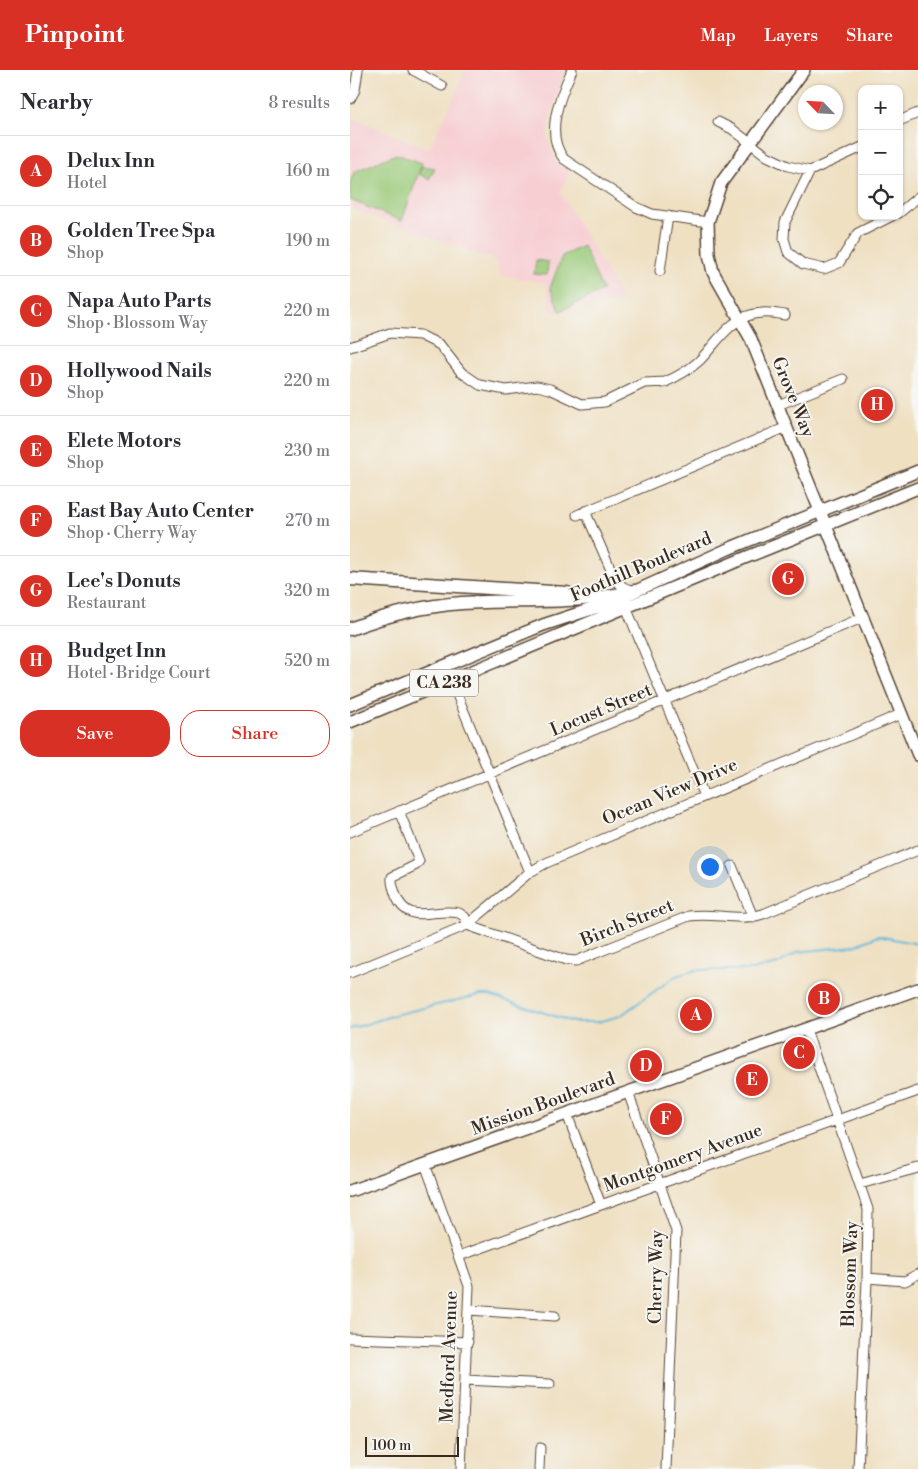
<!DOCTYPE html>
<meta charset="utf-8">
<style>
body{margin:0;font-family:"Libre Bodoni",serif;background:#f2f2f3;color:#2b2b33}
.controls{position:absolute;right:15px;top:15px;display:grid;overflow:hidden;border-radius:10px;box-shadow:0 1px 4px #0004}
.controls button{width:45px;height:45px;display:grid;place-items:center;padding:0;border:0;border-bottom:1px solid #e1e1e2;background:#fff;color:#2b2b33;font:25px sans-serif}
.compass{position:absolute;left:448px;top:15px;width:45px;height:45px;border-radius:50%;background:#fff;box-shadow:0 1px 4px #0004;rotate:295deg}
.scale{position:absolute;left:15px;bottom:12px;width:94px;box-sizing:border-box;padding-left:5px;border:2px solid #3b2a1e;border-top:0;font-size:14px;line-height:18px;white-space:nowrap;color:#3b2a1e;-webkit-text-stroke:4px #f6f6f2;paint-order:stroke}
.you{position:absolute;left:359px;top:796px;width:18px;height:18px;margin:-12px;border:4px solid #fff;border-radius:50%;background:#1a73e8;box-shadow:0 0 0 8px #1a73e833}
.badge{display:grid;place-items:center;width:32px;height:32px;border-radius:50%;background:#d93025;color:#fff;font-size:16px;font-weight:700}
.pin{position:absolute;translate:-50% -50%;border:2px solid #fff;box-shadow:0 1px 5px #0006}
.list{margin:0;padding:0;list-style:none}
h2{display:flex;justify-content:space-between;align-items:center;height:65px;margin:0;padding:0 20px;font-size:21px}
h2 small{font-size:16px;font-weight:400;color:#7c7c81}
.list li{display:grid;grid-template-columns:32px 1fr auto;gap:15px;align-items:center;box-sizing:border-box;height:70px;padding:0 20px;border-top:1px solid #e1e1e2}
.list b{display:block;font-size:19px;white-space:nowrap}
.list p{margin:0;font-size:16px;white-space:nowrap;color:#7c7c81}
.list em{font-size:16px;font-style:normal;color:#7c7c81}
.actions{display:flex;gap:10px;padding:15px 20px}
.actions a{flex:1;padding:11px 0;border:1px solid #d93025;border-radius:20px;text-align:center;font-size:18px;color:#d93025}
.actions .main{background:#d93025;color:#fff}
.icon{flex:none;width:28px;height:28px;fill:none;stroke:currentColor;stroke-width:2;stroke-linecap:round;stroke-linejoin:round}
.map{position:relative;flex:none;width:568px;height:1399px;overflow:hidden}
header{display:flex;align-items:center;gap:30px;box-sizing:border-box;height:70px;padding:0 25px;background:#d93025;color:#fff}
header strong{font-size:24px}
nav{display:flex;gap:28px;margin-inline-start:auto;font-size:18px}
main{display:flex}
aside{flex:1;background:#fff}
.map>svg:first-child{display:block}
.built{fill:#f7cfd3}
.green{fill:#9aca79;stroke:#6a7a4c}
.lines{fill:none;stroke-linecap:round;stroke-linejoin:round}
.stream{stroke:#5bb7d9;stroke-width:2}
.minor-casing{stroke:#564537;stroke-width:11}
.major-casing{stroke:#564537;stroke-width:14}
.highway-casing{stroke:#564537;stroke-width:15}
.minor{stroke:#fff;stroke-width:9}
.major{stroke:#fff;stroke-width:11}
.highway{stroke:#fff;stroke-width:12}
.labels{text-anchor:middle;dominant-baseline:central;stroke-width:4;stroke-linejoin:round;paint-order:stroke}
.shield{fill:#f6f6f2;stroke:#73675e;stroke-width:1}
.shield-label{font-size:16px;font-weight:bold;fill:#3b2a1e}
.street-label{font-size:18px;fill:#3b2a1e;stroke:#f6f6f2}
</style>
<header>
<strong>Pinpoint</strong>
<nav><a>Map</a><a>Layers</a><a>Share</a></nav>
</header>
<main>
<aside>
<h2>Nearby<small>8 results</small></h2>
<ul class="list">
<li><span class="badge">A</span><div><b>Delux Inn</b><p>Hotel</p></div><em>160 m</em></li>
<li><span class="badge">B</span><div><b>Golden Tree Spa</b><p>Shop</p></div><em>190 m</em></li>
<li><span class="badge">C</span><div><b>Napa Auto Parts</b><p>Shop · Blossom Way</p></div><em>220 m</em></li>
<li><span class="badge">D</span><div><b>Hollywood Nails</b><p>Shop</p></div><em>220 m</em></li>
<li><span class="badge">E</span><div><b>Elete Motors</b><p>Shop</p></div><em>230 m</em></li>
<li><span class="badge">F</span><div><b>East Bay Auto Center</b><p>Shop · Cherry Way</p></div><em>270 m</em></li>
<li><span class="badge">G</span><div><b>Lee's Donuts</b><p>Restaurant</p></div><em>320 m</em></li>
<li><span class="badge">H</span><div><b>Budget Inn</b><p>Hotel · Bridge Court</p></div><em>520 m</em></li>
</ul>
<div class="actions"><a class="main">Save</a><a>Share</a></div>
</aside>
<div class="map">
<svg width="568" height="1399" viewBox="0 0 568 1399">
<rect width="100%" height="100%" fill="#f6f6f2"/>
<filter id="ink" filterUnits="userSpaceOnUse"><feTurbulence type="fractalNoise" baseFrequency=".02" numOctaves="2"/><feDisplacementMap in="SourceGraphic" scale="10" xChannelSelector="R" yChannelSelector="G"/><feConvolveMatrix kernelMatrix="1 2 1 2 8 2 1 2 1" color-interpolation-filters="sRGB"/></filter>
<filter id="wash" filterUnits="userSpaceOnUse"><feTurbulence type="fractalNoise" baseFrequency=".0096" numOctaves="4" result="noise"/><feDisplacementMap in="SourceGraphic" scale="20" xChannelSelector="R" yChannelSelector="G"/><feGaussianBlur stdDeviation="1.12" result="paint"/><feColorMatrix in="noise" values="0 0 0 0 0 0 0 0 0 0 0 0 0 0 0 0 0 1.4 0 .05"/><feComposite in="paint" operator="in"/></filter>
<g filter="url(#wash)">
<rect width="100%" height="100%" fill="#efe0c2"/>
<path class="built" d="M114,0H215L200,48L197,67L206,93L220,100L210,122L273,230L201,243L196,213L153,206L148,201L146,192L139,188L0,138V47L79,79L109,17Z"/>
<path class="green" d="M46,84L72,93L52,151L0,130V113L4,102Z
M72,96L85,98L79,109L69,104Z
M233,176L253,221L210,241L200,218L212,186Z
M186,190L198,192L197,205L184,204Z"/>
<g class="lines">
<path class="stream" d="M0,959L48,944L130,925H139L223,952H248L270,946L326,906L346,900H402L428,894L447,882L504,876L528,866L568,874"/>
</g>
</g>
<g filter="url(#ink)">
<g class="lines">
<defs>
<path id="minor" d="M63,0L92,16
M222,0C210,26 194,64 214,89L286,137L302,144L358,152
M0,29L5,20L8,0
M549,51L568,43
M368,52L382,59L417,86L438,96L460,101L512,77
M460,101L435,152L434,169L438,182L453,194L474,199L489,193L508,163L542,146
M549,143L568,127
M310,201L318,146
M0,277L40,263L70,265L90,275L111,302L130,315L156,320L187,316L200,319L232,334L255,332L294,313L316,312
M313,313C327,307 338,301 349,291C367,273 382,244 412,243C419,242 428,244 435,245
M428,335L493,309
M235,441L265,509L273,517L283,521
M227,445L437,357
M276,537L354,726
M101,610L180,802
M49,741L69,791L66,795L42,807C41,814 44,819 46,826C59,857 84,837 109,843L115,847L117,855
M0,762L514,547
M382,796L403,847
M117,855L216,890L226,891L339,846C365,842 388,852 413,844L568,780
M0,903L117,855L180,802L196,793L551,644
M456,960L518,1139L517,1211L508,1399
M278,1022L326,1161L316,1399
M217,1044L251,1135
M75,1094L119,1216L111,1399
M510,1114L568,1098
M109,1186L568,1021
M517,1208L555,1211L568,1204
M119,1240L205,1246
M0,1268L118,1272
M115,1310L200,1314
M189,1399L190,1378"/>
<path id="major" d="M454,0L371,113L358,152L359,184L363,202L401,269L568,685
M0,635L193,555L257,534L378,479L568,401
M0,652L397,487L568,418
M0,1121L568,919"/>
<path id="highway" d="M0,509L217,523
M0,559C36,545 73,536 112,533C169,529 227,535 284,521"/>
</defs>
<use href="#minor" class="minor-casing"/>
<use href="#major" class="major-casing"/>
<use href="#highway" class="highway-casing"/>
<use href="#minor" class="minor"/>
<use href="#major" class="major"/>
<use href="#highway" class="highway"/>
</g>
</g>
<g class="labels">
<rect class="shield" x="60" y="599.5" width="68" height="27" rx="4"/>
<g class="shield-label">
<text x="94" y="613">CA 238</text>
</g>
<g class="street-label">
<text transform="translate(443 327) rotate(68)">Grove Way</text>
<text transform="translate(291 497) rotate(-23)">Foothill Boulevard</text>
<text transform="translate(251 640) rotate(-23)">Locust Street</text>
<text transform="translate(320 722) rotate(-23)">Ocean View Drive</text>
<text transform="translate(277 853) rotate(-22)">Birch Street</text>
<text transform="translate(193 1034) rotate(-20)">Mission Boulevard</text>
<text transform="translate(333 1088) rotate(-20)">Montgomery Avenue</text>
<text transform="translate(500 1204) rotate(-88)">Blossom Way</text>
<text transform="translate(306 1207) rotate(-89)">Cherry Way</text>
<text transform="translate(99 1287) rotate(-88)">Medford Avenue</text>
</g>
</g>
</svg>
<div class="controls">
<button>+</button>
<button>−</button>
<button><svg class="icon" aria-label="locate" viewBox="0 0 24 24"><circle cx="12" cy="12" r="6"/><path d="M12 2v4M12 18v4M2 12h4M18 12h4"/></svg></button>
</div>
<svg class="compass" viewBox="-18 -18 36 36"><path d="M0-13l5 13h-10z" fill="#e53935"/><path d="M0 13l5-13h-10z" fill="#7c7c81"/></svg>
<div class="scale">100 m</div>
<div class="you"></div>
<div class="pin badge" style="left:346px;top:945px">A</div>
<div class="pin badge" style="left:474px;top:929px">B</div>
<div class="pin badge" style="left:449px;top:983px">C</div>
<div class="pin badge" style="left:296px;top:996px">D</div>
<div class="pin badge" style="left:402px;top:1010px">E</div>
<div class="pin badge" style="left:316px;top:1049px">F</div>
<div class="pin badge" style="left:438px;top:509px">G</div>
<div class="pin badge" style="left:527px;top:335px">H</div>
</div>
</main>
